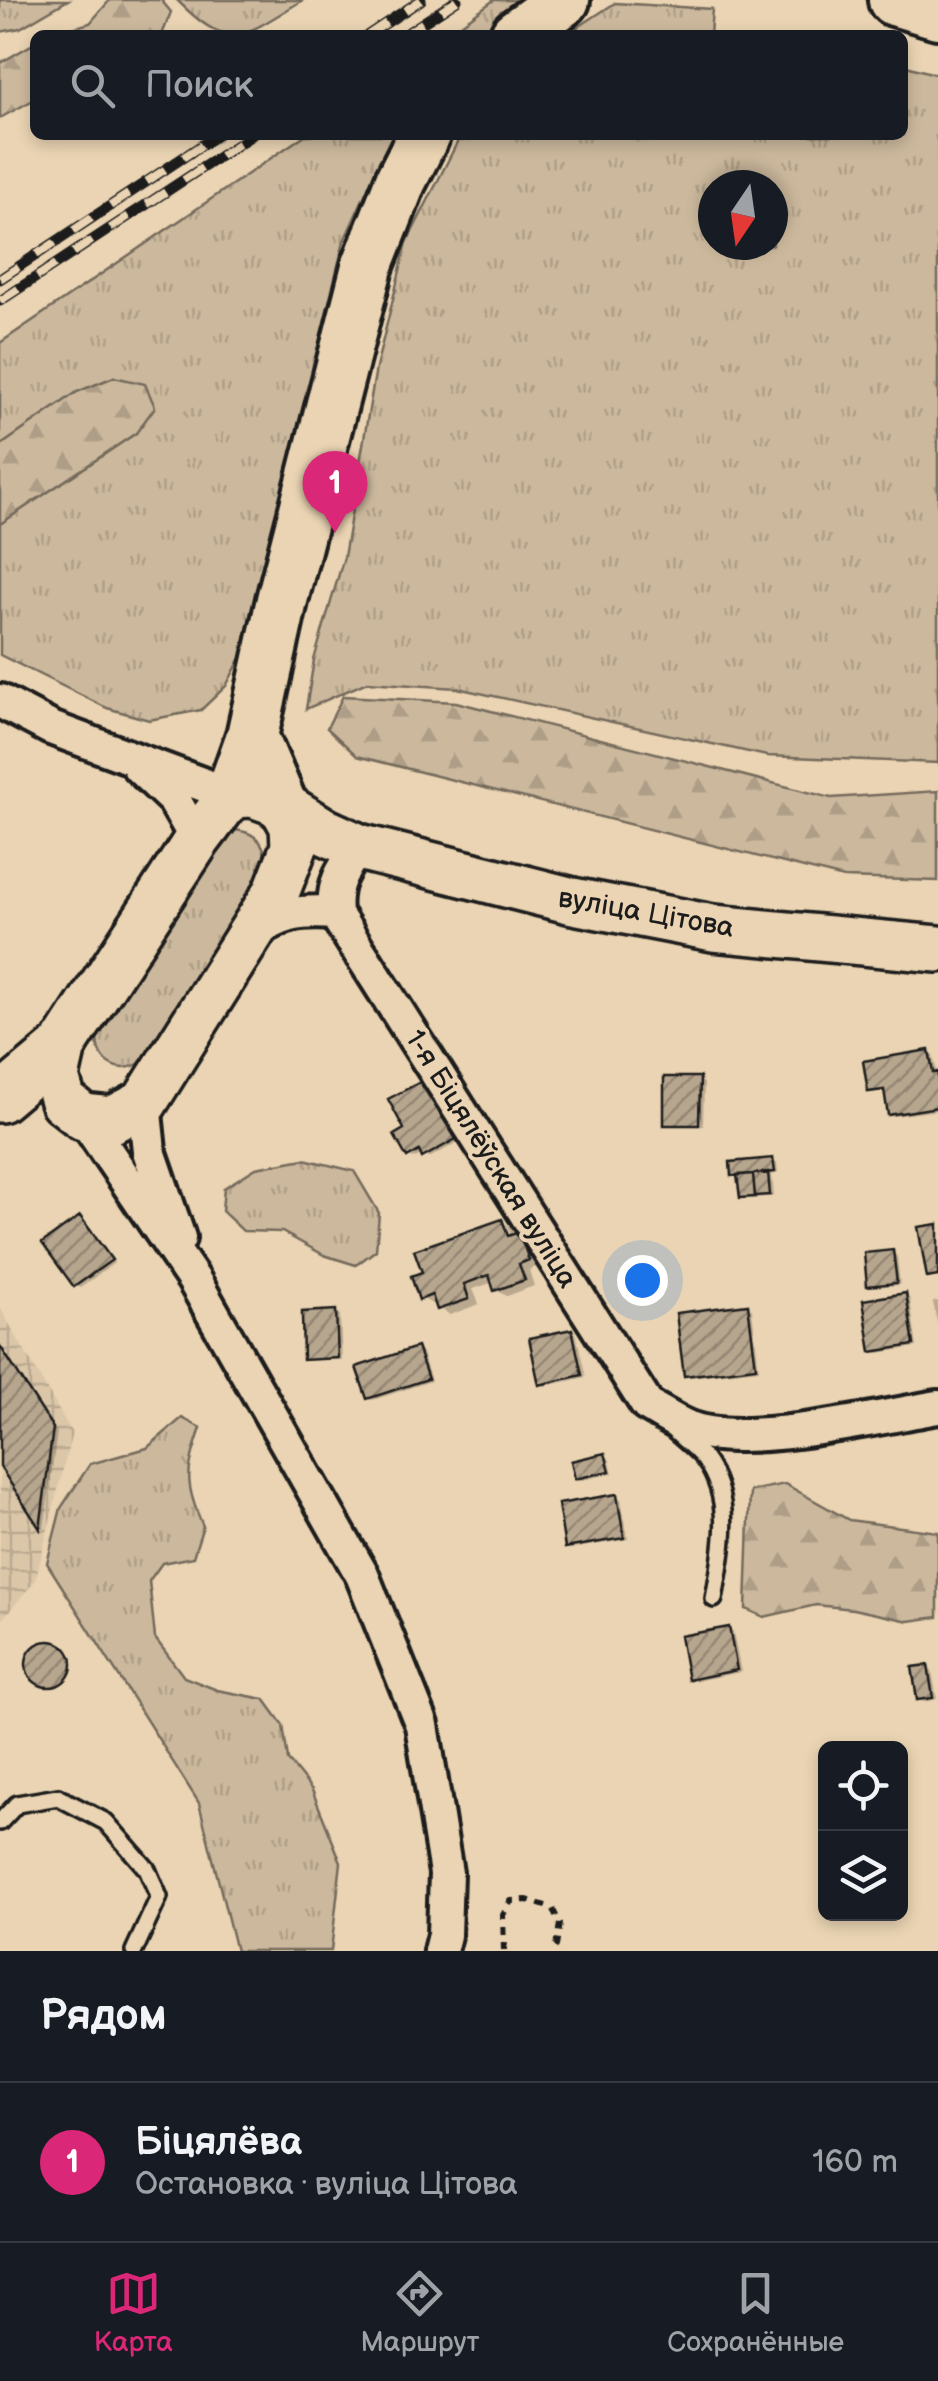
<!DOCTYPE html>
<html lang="ru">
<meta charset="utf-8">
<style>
body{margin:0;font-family:"Balsamiq Sans",sans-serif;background:#20242c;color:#f1f3f6}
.controls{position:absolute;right:30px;bottom:30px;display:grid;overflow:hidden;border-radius:15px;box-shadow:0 5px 15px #0003}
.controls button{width:90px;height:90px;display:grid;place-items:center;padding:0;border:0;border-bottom:2px solid #363941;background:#171b24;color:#f1f3f6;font:50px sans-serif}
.compass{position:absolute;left:698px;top:170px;width:90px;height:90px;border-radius:50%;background:#171b24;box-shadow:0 5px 15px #0003;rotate:193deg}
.you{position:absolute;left:642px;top:1280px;width:35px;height:35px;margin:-25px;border:8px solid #fff;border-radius:50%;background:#1a73e8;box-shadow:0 0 0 15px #1a73e833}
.badge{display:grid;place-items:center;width:65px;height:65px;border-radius:50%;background:#db2777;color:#fff;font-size:32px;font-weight:700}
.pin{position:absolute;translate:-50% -82px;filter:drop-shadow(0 2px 5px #0008)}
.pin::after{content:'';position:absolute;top:52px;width:35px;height:30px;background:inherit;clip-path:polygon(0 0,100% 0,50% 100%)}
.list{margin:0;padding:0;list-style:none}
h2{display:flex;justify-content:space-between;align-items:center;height:130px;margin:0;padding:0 40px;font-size:42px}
h2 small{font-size:32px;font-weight:400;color:#9ea1a6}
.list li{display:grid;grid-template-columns:65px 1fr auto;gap:30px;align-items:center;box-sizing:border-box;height:160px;padding:0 40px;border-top:2px solid #363941}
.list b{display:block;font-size:38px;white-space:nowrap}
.list p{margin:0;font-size:32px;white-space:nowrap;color:#9ea1a6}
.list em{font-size:32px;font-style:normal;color:#9ea1a6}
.icon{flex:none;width:55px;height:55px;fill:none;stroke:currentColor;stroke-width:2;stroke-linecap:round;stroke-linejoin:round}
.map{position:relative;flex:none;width:938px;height:1951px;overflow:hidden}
.search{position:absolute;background:#171b24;box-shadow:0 5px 15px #0003;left:30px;right:30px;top:30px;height:110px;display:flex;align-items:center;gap:25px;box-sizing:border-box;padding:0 35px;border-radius:15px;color:#9ea1a6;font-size:38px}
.sheet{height:290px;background:#171b24}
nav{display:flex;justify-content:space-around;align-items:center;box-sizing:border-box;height:140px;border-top:2px solid #363941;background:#171b24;font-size:28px;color:#9ea1a6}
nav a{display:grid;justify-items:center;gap:5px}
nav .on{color:#db2777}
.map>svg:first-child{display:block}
.industrial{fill:url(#industrial-grid)}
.grass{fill:url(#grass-tufts);stroke:#746a5c;stroke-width:2.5;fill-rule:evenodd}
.forest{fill:url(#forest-firs);stroke:#746a5c;stroke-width:2.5}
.shadow{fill:#0003;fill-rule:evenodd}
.building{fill:url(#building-hatch);stroke:#1c1c1c;stroke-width:2.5}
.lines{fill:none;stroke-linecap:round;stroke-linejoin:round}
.lane-casing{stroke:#1c1c1c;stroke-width:22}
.street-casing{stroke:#1c1c1c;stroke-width:40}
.secondary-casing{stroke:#1c1c1c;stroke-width:52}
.primary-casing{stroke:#1c1c1c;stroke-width:58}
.path{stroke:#1c1c1c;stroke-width:6;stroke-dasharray:8 8;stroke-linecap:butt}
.lane{stroke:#ead4b3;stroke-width:15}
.street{stroke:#ead4b3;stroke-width:32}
.secondary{stroke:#ead4b3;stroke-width:45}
.primary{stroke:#ead4b3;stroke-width:50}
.rail-casing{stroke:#1c1c1c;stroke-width:11}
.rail{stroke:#ead4b3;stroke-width:8;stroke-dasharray:22;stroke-linecap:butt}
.labels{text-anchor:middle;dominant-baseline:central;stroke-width:8;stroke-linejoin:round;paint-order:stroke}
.street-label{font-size:28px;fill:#1c1c1c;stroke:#ead4b3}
</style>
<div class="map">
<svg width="938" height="1951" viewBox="0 0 938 1951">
<defs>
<pattern id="industrial-grid" width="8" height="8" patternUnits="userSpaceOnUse" patternTransform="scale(2.5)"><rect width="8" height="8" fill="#dbc6a8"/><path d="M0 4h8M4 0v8" fill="none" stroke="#bbaa90"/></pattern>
<pattern id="grass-tufts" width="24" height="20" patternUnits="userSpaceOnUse" patternTransform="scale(2.5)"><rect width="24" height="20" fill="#ccb99d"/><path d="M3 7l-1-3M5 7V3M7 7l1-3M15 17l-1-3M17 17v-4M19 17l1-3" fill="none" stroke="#af9e87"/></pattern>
<pattern id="forest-firs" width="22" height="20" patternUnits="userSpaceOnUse" patternTransform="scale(2.5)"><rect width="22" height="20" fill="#ccb99d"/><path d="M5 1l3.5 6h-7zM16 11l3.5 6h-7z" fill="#af9e87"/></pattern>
<pattern id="building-hatch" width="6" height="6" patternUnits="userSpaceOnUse" patternTransform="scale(2.5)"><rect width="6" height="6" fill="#b7a68e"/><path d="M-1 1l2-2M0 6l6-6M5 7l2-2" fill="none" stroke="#948673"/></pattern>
</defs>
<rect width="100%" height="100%" fill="#ead4b3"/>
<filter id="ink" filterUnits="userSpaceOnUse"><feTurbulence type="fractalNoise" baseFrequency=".01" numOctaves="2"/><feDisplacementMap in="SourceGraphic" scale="20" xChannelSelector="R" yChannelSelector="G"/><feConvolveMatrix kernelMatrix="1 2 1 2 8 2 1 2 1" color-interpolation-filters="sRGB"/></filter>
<g filter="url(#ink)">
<path class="industrial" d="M0,1308L72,1433L35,1581L0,1622Z"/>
<path class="grass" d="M0,0H68L20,28L0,32Z
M177,0H303C244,35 231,55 177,0Z
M494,0H520L478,35H446Z
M615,3L712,9L710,35H566Z
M903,65L938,75V763L767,756L457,688L367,682L306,709L314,660L344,557L376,368L407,242L461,135H903ZM713,185H773V245H713Z
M305,135H392L344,241L243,654L226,686L201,710L149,720L107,708L0,655V524L136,433L114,377L77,392L0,446V343Z
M234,830C259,832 270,848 263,872L148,1056C124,1082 89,1062 99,1028L223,835Z
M304,1159L354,1171L379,1213L376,1250L356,1265L324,1255L282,1232L243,1231L222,1211L224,1188L256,1168Z
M182,1418L201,1428C186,1472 184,1484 203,1526L193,1557L162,1563L149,1581L155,1638L184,1677L217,1690L264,1699L283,1725L288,1760L312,1790L341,1862L331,1951H236L199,1803L47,1563L61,1508L90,1464L147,1448Z"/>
<path class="forest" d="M110,0H161L171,12L162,35H49L90,23Z
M35,43V99L0,118V63Z
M114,377L145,384L155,407L136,433L0,524V446L77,392Z
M343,696L456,702L831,798L938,791V881L844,878L357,756L327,728Z
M785,1484L849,1520L938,1532V1617L909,1621L853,1609L816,1605L764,1617L746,1609L750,1491Z"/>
<path class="shadow" d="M929,1053L933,1056L938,1075V1110L895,1116L891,1114L887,1092L870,1091Z
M699,1080L704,1083L703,1126L667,1124Z
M424,1083L459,1142L429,1158L423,1154L413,1159L408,1156L407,1131Z
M772,1161L777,1163L778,1173L772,1174L774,1196L747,1199L742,1196L738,1177L734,1174Z
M80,1219L114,1263L80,1288L75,1285Z
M502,1222L513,1228L515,1236L529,1241L538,1266L529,1270L534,1286L507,1296L496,1290L494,1282L473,1289L479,1304L450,1315L439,1308L437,1302L432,1304L421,1298ZM502,1227H508L515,1247Z
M893,1253L897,1256L900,1285L874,1287L870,1285Z
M905,1296L910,1299L917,1347L878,1353L873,1350Z
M938,1301V1327L933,1302Z
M747,1307L752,1309L759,1369L691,1377L686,1374Z
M336,1313L340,1315L342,1360L306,1358Z
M572,1331L576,1334L586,1377L545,1386L541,1383Z
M0,1345L57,1432L44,1529L0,1462Z
M417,1350L422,1353L431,1381L373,1400L369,1398Z
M605,1455L609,1458L613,1473L582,1480L577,1478Z
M616,1496L621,1499L628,1539L572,1549L568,1546Z
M728,1629L733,1632L741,1672L695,1681L691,1678Z
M31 1666a21 21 0 1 1 42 0a21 21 0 1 1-42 0Z
M927,1668L932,1671L937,1699L924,1702L919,1699Z"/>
<path class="building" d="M929,1050L933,1073L938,1072V1107L888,1115L884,1090L868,1092L863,1061Z
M664,1077H700L699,1125H664Z
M424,1080L447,1107L441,1111L456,1139L422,1158L419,1151L407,1158L394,1135L404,1129L388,1099Z
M773,1158L775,1172L731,1176L730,1162Z
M768,1172L770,1195L755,1196L753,1174Z
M753,1174L755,1197L740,1198L737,1175Z
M80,1216L112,1260L74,1287L42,1243Z
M502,1219L508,1236L519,1232L529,1260L519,1264L525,1280L494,1291L489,1275L464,1284L469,1299L437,1310L432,1295L419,1300L411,1276L422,1272L414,1250Z
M938,1224V1276L927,1278L918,1227Z
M893,1250L897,1283L867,1286L864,1253Z
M906,1293L914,1345L871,1352L863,1300Z
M748,1304L756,1367L684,1376L676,1313Z
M336,1310L338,1358L303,1360L302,1312Z
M572,1329L582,1375L539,1385L529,1338Z
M0,1346L53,1428L40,1529L0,1467Z
M417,1347L428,1379L367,1399L356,1367Z
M605,1453L610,1471L575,1479L571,1461Z
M617,1494L624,1538L565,1548L558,1504Z
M729,1627L737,1670L688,1680L680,1636Z
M26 1664a23 23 0 1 1 46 0a23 23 0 1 1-46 0Z
M928,1665L933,1698L917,1700L912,1667Z"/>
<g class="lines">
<defs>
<path id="lane" d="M674,1431C684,1440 696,1449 704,1459C735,1501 722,1552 714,1599
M0,1822L17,1804L58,1797L106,1822L147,1869L159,1897L134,1951"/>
<path id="street" d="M0,701L51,728L231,795
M139,767L174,800L197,840
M359,847C342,870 332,884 335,913L647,1405C660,1412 673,1421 687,1427C740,1450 878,1417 938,1407
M251,934C283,914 297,910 335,913
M144,1103L149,1151L179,1238
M83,1117L194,1280L362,1575L422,1725L446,1873L444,1935L440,1951"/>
<path id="secondary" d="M253,794L281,804L293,826L294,847L276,893L144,1103L112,1120L83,1117L63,1101L56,1077L63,1046L197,840L231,795Z
M281,804L326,832L359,847L573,901L713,928L938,949
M0,1099L63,1046"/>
<path id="primary" d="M894,0L938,13
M516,35L564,0
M252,736L281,804
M231,795L252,736L282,600L367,267L401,180L424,135"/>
</defs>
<use href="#lane" class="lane-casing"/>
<use href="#street" class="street-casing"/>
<use href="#secondary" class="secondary-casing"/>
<use href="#primary" class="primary-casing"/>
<path class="path" d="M504,1951L503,1915L511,1901L527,1900L552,1908L560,1924L556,1946L550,1951"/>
<use href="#lane" class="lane"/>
<use href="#street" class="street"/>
<use href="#secondary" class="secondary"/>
<use href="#primary" class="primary"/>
<defs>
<path id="rail" d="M368,35L421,0
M404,35L457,0
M0,279L217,135
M0,301L252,135"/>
</defs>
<use href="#rail" class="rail-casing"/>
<use href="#rail" class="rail"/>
</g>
</g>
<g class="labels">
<g class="street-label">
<text transform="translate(646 913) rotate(10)">вуліца Цітова</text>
<text transform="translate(491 1159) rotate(58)">1-я Біцялёўская вуліца</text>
</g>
</g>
</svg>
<div class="controls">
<button><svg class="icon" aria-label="locate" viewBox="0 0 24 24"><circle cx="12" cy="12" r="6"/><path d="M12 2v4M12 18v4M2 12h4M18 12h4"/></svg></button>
<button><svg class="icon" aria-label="layers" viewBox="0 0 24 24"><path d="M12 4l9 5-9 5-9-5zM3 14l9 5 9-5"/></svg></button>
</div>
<svg class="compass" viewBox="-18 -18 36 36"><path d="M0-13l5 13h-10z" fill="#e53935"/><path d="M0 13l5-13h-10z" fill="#9ea1a6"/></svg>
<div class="you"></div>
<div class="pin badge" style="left:335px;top:533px">1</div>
<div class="search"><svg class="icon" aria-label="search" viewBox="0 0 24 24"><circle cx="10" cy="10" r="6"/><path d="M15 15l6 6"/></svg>Поиск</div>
</div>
<section class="sheet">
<h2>Рядом<small></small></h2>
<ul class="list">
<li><span class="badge">1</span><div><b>Біцялёва</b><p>Остановка · вуліца Цітова</p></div><em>160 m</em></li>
</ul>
</section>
<nav>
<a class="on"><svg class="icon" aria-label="map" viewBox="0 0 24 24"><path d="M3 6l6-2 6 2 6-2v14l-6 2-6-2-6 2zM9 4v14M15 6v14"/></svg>Карта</a>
<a><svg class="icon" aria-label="directions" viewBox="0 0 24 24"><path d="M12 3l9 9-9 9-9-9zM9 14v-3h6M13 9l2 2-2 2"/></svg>Маршрут</a>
<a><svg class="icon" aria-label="saved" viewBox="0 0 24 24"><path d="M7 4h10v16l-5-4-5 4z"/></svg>Сохранённые</a>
</nav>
